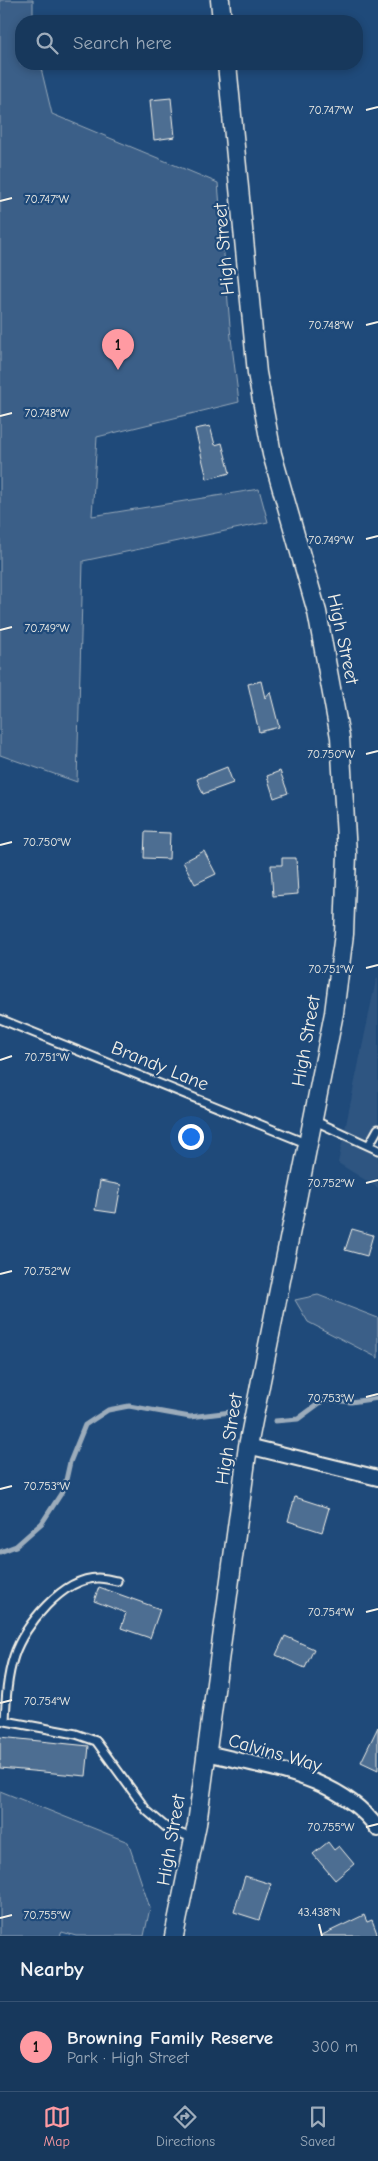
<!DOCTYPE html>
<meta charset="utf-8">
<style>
body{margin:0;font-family:"Comic Neue",sans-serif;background:#244365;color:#f1f3f6}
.you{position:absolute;left:190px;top:1136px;width:18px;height:18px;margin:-12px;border:4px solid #fff;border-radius:50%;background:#1a73e8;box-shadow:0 0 0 8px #1a73e833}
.badge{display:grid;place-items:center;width:32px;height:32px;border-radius:50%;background:#ff9aa2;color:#111;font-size:16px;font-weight:700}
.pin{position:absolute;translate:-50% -41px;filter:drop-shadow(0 1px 2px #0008)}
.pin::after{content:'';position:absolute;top:26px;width:18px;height:15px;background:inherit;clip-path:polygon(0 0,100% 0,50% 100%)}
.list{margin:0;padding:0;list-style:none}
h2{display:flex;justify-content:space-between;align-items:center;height:65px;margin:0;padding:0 20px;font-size:21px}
h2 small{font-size:16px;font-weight:400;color:#9eacbb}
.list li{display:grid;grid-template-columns:32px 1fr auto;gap:15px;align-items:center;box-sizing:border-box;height:90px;padding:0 20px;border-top:1px solid #365272}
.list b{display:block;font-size:19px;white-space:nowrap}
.list p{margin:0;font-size:16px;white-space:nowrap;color:#9eacbb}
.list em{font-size:16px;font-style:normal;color:#9eacbb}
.icon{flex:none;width:28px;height:28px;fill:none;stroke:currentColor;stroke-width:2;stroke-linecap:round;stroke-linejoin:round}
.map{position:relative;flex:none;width:378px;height:1936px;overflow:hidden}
.search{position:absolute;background:#17385c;box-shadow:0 2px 8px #0003;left:15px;right:15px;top:15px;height:55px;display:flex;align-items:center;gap:12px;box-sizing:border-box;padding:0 18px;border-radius:20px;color:#9eacbb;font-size:19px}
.sheet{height:155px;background:#17385c}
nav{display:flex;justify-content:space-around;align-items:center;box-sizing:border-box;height:70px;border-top:1px solid #365272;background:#17385c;font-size:14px;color:#9eacbb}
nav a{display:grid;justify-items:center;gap:2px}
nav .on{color:#ff9aa2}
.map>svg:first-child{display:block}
.built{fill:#2d5581}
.green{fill:#3a5f88;stroke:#97a8b8}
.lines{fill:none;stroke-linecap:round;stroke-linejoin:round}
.stream{stroke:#9cacbb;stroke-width:5}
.building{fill:#4d6e92;stroke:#f4f1e8}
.service-casing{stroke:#f4f1e8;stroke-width:11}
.minor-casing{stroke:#f4f1e8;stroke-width:18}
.tertiary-casing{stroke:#f4f1e8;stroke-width:21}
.service{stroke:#1f4a7a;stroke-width:7}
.minor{stroke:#1f4a7a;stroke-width:14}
.tertiary{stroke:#1f4a7a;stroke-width:18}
.ticks{fill:none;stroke:#f4f1e8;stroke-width:2}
.labels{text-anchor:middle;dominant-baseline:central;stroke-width:4.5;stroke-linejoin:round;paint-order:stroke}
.street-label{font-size:19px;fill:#f4f1e8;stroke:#1f4a7a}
.ticks-label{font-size:12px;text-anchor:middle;fill:#f4f1e8;stroke:#1f4a7a;stroke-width:4.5;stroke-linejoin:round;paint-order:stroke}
</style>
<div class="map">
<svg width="378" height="1936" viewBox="0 0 378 1936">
<rect width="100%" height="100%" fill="#1f4a7a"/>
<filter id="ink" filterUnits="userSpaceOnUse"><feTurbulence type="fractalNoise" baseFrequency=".02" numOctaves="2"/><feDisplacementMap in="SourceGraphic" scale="10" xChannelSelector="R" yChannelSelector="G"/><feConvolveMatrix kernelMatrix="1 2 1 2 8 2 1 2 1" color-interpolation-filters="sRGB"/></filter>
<g filter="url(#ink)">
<path class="built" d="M378,978V1188L338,1163L376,980Z"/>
<path class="green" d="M0,0H33V21H21V64H40L52,114L218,183L231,338L239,402L97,437L92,516L259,489L268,522L83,561L77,782L0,755Z
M318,1295L378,1318V1358L308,1322L295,1300Z
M0,1791L128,1842L150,1908L144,1936H76L62,1932L60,1936H0Z"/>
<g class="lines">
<path class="stream" d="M275,1421L298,1419L325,1399L351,1402L378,1398
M0,1552L16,1546L42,1523L64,1489L70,1462L85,1425L108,1410L129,1406L190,1417L231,1412"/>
</g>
<path class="building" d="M171,98L175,137L154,140L150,100Z
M210,426L215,445L222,443L230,473L207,479L195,429Z
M261,681L265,698L270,692L279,727L259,732L248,684Z
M227,767L233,783L203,794L197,779Z
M280,771L288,793L274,798L267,776Z
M145,832L170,833L169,859L144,858Z
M204,851L216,874L195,884L183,862Z
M282,858H296L298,894L273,896L271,865H282Z
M100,1181L121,1185L116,1213L95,1210Z
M352,1229L373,1235L367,1256L345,1250Z
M295,1497L329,1508L322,1532L288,1521Z
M99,1587L160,1609L150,1638L121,1628L126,1613L94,1601Z
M285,1636L314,1649L305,1668L276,1655Z
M378,1727V1770L361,1762Z
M0,1737L89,1746L86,1776L0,1768Z
M328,1842L334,1850L339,1846L354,1864L335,1880L313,1854Z
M245,1876L271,1884L259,1920L234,1912Z
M364,1915L367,1922L372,1920L378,1936H320Z"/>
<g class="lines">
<defs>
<path id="service" d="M0,1019L308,1144
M313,1120L378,1150
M369,1145L378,1129
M0,1720L76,1734L96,1741L147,1811L167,1828L194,1839
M5,1721C6,1699 7,1677 14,1656C24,1625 63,1578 98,1578C104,1578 111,1580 117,1581"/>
<path id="minor" d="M248,1446L378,1478
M207,1753C266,1768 340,1775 378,1829"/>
<path id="tertiary" d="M220,0L222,21
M174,1936L197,1824L248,1446L334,1013L344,934L347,854L340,737L317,612L272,454L257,373L227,64"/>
</defs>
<use href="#service" class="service-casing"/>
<use href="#minor" class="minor-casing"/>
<use href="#tertiary" class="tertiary-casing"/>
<use href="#service" class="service"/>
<use href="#minor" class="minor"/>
<use href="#tertiary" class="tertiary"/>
</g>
</g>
<path class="ticks" d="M366,110L378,107M0,201L12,198M366,325L378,322M0,416L12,413M366,539L378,536M0,630L12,627M366,754L378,751M0,845L12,842M366,968L378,965M0,1060L12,1056M366,1183L378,1180M0,1274L12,1271M366,1397L378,1394M0,1489L12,1486M366,1612L378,1609M0,1703L12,1700M366,1827L378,1824M0,1918L12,1915M319,1924L322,1936"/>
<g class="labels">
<g class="street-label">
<text transform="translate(224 249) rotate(-95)">High Street</text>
<text transform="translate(343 639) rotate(78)">High Street</text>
<text transform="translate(306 1041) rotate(-80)">High Street</text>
<text transform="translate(160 1066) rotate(22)">Brandy Lane</text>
<text transform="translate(229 1439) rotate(-81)">High Street</text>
<text transform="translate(275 1753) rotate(16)">Calvins Way</text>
<text transform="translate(171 1840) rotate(-80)">High Street</text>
</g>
</g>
<g class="ticks-label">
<text x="331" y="114">70.747°W</text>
<text x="47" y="203">70.747°W</text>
<text x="331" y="329">70.748°W</text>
<text x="47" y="417">70.748°W</text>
<text x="331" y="544">70.749°W</text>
<text x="47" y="632">70.749°W</text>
<text x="331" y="758">70.750°W</text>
<text x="47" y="846">70.750°W</text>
<text x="331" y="973">70.751°W</text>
<text x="47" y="1061">70.751°W</text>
<text x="331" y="1187">70.752°W</text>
<text x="47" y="1275">70.752°W</text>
<text x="331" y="1402">70.753°W</text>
<text x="47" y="1490">70.753°W</text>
<text x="331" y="1616">70.754°W</text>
<text x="47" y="1705">70.754°W</text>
<text x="331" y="1831">70.755°W</text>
<text x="319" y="1916">43.438°N</text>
<text x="47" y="1919">70.755°W</text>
</g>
</svg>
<div class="you"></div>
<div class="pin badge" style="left:118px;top:370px">1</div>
<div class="search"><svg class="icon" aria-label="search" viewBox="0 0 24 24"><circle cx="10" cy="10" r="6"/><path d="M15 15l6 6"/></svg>Search here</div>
</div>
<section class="sheet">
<h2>Nearby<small></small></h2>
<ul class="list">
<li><span class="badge">1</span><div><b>Browning Family Reserve</b><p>Park · High Street</p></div><em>300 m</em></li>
</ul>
</section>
<nav>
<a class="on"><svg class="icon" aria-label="map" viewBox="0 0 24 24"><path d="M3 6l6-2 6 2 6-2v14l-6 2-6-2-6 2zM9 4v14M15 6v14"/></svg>Map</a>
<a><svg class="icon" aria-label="directions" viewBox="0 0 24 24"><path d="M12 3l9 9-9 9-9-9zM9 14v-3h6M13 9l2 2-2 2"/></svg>Directions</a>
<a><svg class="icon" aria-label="saved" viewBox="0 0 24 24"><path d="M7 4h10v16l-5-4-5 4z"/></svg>Saved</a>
</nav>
